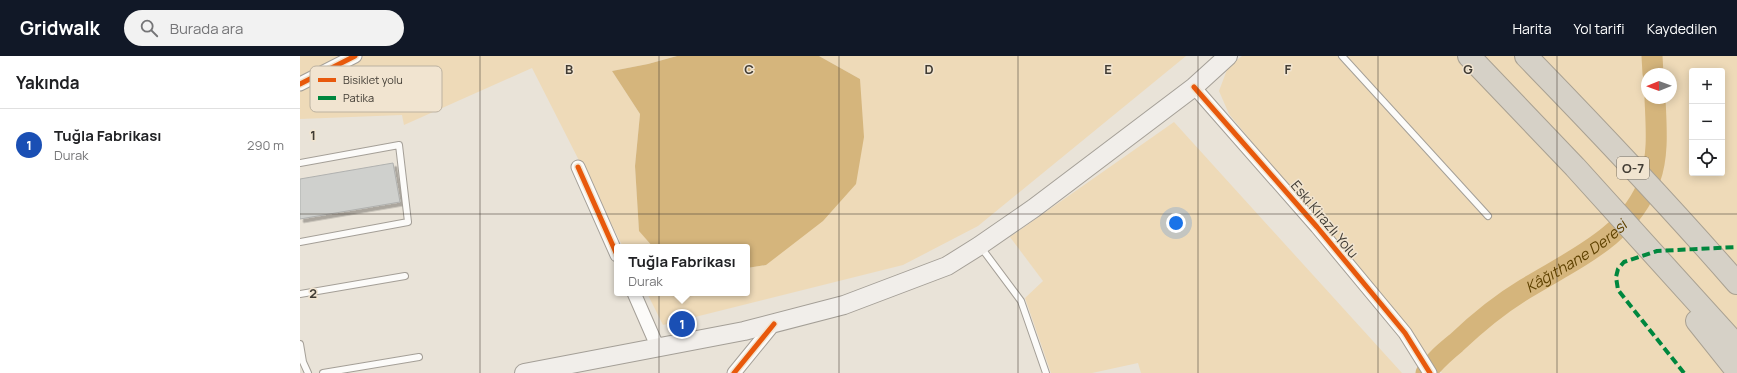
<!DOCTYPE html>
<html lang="tr">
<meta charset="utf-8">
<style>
body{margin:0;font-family:Manrope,sans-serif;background:#f2f2f2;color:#202124}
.controls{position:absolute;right:12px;top:12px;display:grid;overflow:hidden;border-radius:4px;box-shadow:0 2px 10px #0003}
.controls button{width:36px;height:36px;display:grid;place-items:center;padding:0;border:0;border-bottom:1px solid #e0e0e0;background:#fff;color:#202124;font:20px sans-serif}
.compass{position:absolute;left:1341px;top:12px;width:36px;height:36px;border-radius:50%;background:#fff;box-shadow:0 2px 10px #0003;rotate:269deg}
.you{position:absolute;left:876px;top:167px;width:14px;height:14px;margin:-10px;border:3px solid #fff;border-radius:50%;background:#1a73e8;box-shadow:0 0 0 6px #1a73e833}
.badge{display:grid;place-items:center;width:26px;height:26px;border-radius:50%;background:#111827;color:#fff;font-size:13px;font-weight:700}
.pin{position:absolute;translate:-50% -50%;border:2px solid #fff;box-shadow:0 1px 4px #0006}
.popup{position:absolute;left:314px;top:188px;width:136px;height:52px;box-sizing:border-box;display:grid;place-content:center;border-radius:4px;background:#fff;filter:drop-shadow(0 1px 3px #0005);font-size:13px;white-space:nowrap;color:#757577}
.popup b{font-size:15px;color:#202124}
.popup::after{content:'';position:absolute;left:50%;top:100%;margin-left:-8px;border:8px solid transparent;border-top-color:#fff}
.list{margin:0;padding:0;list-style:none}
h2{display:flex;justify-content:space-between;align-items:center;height:52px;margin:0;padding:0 16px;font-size:17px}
h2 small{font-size:13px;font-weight:400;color:#757577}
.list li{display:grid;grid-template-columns:26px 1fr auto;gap:12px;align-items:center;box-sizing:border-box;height:72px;padding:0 16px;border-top:1px solid #e0e0e0}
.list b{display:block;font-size:15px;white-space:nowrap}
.list p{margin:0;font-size:13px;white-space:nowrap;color:#757577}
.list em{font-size:13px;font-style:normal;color:#757577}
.icon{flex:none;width:22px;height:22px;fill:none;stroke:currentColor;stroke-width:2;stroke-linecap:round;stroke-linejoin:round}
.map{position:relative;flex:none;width:1437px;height:317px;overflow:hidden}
header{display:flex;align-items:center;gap:24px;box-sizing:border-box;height:56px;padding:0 20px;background:#111827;color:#fff}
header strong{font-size:19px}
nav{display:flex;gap:22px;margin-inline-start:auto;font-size:14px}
.search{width:280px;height:36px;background:#f2f2f2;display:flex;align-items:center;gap:10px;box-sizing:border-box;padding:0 14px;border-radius:22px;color:#757577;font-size:15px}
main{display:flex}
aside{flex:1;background:#fff}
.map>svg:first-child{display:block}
.green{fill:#eedab8;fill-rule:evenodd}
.water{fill:#d5b57c}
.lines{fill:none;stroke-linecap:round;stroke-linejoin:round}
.river{stroke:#d5b57c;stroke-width:21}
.building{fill:#cfd0cd;stroke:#b0b1af;filter:url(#shadow)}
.lane-casing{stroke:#a49f97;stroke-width:8}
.street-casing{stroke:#a49f97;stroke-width:15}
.secondary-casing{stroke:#a49f97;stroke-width:20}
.highway-casing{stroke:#a9a192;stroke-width:24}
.lane{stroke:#fcfbf9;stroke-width:6}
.street{stroke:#fcfbf9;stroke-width:13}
.secondary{stroke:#f1eeea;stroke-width:18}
.highway{stroke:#d6d1c7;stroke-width:22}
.quiet{stroke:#00873e;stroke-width:4;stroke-dasharray:8 4;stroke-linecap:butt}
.cycleway-casing{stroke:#f1e4d0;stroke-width:8}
.cycleway{stroke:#e8590c;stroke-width:5}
.grid{fill:none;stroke:#413c34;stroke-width:1;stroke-opacity:0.55}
.labels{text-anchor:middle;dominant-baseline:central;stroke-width:3;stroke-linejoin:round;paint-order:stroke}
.shield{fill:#f1e4d0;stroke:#766e63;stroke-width:1}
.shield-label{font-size:13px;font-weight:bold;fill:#413c34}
.street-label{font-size:14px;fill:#413c34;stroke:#f1e4d0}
.water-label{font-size:15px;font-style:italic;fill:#5f4201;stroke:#f1e4d0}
.key{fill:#f1e4d0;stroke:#bcb2a1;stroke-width:1}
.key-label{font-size:11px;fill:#413c34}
.grid-label{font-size:13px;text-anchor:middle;font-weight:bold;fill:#413c34;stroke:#f1e4d0;stroke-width:3;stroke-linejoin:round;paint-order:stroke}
</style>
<header>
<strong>Gridwalk</strong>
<div class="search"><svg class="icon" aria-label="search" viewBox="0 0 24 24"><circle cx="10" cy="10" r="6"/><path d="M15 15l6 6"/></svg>Burada ara</div>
<nav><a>Harita</a><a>Yol tarifi</a><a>Kaydedilen</a></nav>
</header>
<main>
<aside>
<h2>Yakında<small></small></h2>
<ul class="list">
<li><span class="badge" style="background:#1a4fb4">1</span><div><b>Tuğla Fabrikası</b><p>Durak</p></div><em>290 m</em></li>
</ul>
</aside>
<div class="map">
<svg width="1437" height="317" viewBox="0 0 1437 317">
<defs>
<filter id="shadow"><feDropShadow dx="3.5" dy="3.5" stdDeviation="0" flood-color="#0004"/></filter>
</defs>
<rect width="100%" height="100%" fill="#e9e3d8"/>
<path class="green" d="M0,0H377L348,8L312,15L340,58L335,110L339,174L353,191H323L232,12L104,69L102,59L0,63Z
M519,0H886L678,170L603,209L363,269L347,237H447V212L466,209L560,23Z
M942,0H1437V317H1142L929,58L919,35L928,11ZM1392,15H1422V117H1392ZM1347,18H1371V42H1347Z
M874,66L1102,317H841L838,307L792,317H751L725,242L743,225L710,181Z"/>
<path class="water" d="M377,0H519L560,23L564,81L556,128L523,165L466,209L447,212V191H353L339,175L335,110L340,58L312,15L348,8Z"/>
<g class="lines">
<g class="river">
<path d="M1352,0L1353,18"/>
<path id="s1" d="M1126,317C1134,305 1145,296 1156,287C1177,267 1200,248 1225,233C1272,204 1331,180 1350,123C1359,98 1356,69 1355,42"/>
</g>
</g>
<path class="building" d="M93,107L100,146L0,163V123Z"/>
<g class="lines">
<defs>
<path id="lane" d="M1042,0L1188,160
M0,107L99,89L108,166L0,186
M680,190L721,245L746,317
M0,238L105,220
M0,288L3,306L8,317
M23,317L119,301"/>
<path id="street" d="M0,28L55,0
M894,31L1017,171L1105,277L1130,317
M278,111L317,199
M334,237L358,292
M434,317L474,268"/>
<path id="secondary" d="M224,317L444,275L544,249L647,210L679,190L734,152L894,31L928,0"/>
<path id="highway" d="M1169,0L1275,111L1437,290
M1226,0C1298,74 1369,149 1437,227
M1397,265L1437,315"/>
</defs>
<use href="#lane" class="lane-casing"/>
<use href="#street" class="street-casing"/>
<use href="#secondary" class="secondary-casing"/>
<use href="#highway" class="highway-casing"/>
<use href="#lane" class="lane"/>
<use href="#street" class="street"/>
<use href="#secondary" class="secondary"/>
<use href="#highway" class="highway"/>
<path class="quiet" d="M1384,317L1318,234L1316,221L1318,213L1324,206L1357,195L1437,191"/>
<defs>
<path id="cycleway" d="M0,28L55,0
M894,31L1017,171L1105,277L1130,317
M278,111L317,199
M434,317L474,268"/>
</defs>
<use href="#cycleway" class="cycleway-casing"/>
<use href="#cycleway" class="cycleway"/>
</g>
<path class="grid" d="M180,0V317M359,0V317M539,0V317M718,0V317M898,0V317M1078,0V317M1257,0V317M0,158H1437"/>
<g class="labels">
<rect class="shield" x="1317" y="101" width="32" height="22" rx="3"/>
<g class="shield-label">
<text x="1333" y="112">O-7</text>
</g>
<g class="street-label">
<text transform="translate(1025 163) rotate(50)">Eski Kirazlı Yolu</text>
</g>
<g class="water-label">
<text stroke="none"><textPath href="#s1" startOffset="191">Kâğıthane Deresi</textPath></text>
</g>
</g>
<rect x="10" y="10" width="132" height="46" rx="6" class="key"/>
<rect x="18" y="22" width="18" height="4" fill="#e8590c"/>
<rect x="18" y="40" width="18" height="4" fill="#00873e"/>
<g class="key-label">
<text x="43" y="28">Bisiklet yolu</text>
<text x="43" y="46">Patika</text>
</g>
<g class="grid-label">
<text x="269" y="18">B</text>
<text x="449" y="18">C</text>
<text x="629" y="18">D</text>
<text x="808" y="18">E</text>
<text x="988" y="18">F</text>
<text x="1168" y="18">G</text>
<text x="13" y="84">1</text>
<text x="13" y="242">2</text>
</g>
</svg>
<div class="controls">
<button>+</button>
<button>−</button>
<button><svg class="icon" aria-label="locate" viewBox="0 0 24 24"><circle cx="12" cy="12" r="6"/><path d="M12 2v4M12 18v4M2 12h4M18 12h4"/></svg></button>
</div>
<svg class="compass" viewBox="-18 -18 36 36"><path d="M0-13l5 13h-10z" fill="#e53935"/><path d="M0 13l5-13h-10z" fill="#757577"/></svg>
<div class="you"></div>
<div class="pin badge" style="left:382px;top:268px;background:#1a4fb4">1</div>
<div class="popup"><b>Tuğla Fabrikası</b>Durak</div>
</div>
</main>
